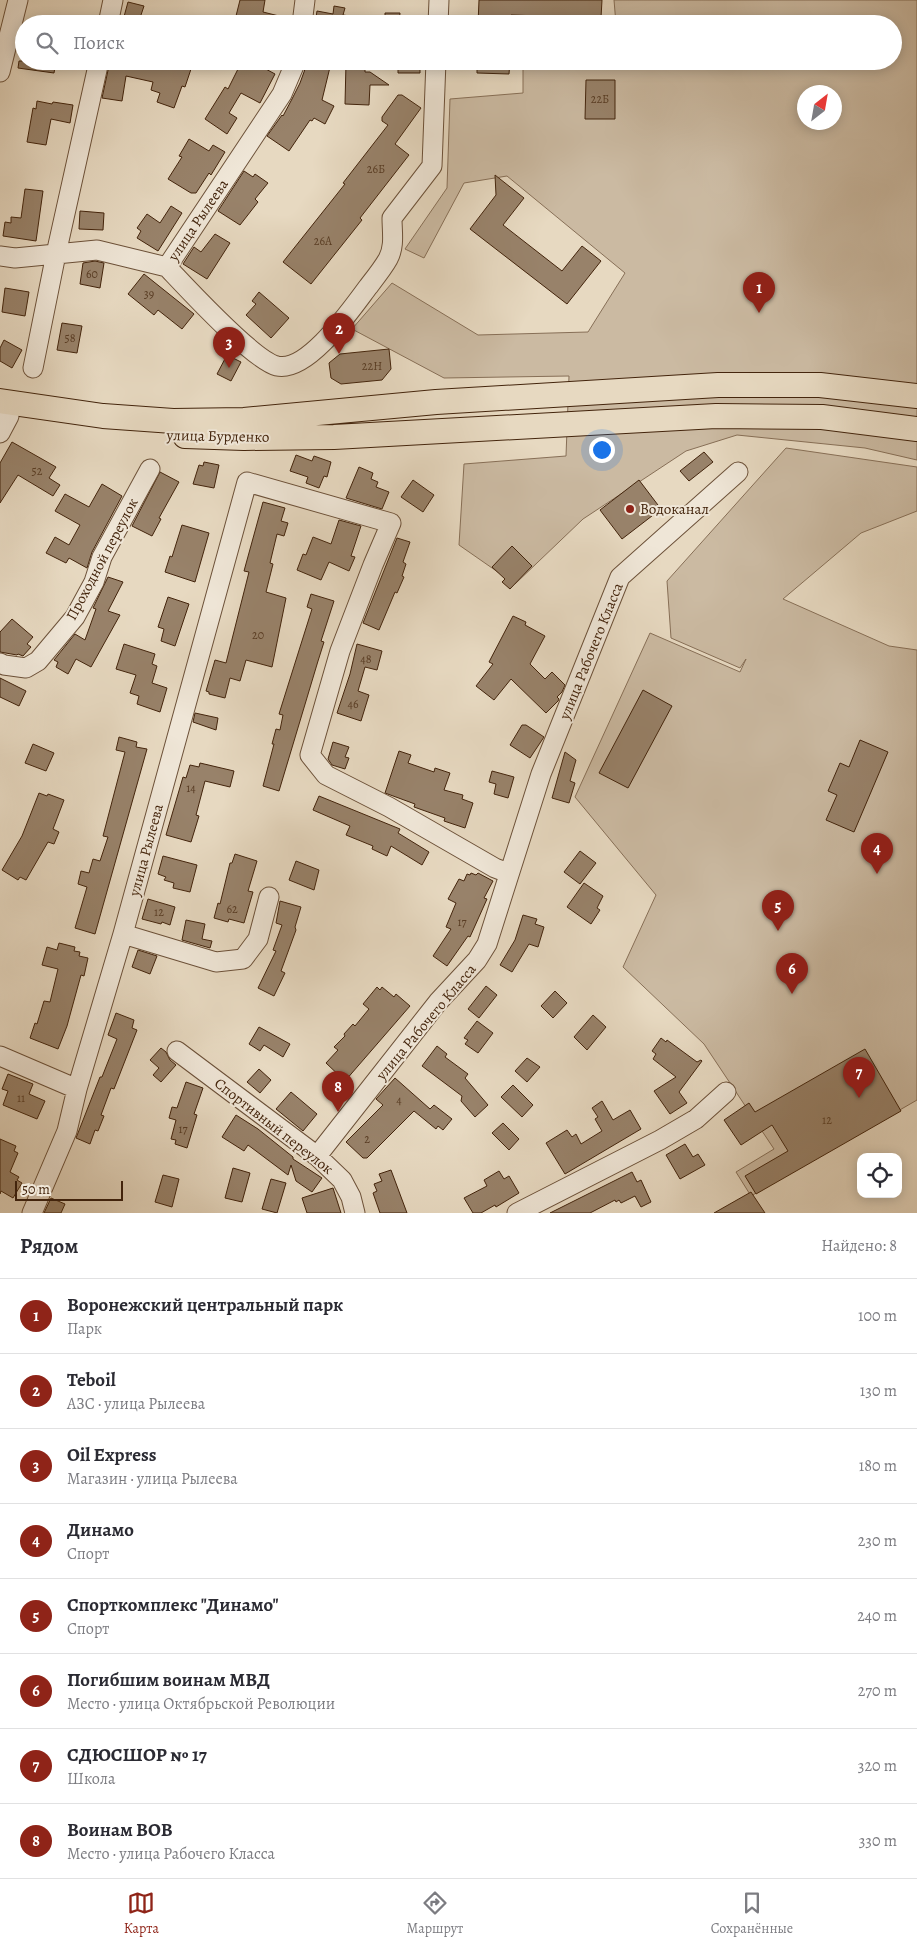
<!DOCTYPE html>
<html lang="ru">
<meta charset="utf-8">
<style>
body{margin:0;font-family:Alegreya,serif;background:#f2f2f3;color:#2b2b33}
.controls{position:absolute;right:15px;bottom:15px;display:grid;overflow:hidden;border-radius:10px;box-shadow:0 2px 12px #0003}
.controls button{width:45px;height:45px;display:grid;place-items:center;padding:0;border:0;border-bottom:1px solid #e1e1e2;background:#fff;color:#2b2b33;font:25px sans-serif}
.compass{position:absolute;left:797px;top:85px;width:45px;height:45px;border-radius:50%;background:#fff;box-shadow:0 2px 12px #0003;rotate:31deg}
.scale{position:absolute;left:15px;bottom:12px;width:108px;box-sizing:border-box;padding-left:5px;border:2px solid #43240c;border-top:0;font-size:14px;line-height:18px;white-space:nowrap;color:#43240c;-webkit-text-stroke:4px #efe6d7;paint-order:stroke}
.you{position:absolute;left:601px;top:449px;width:18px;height:18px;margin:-12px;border:4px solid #fff;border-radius:50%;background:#1a73e8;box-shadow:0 0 0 8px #1a73e833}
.badge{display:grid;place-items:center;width:32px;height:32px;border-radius:50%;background:#8f2418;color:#fff;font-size:16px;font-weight:700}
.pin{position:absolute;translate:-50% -41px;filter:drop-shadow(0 1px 2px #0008)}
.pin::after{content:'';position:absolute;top:26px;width:18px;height:15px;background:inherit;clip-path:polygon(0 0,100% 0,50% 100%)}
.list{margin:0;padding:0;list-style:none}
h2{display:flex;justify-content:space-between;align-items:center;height:65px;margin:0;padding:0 20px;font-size:21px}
h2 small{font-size:16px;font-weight:400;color:#7c7c81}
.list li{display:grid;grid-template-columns:32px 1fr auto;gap:15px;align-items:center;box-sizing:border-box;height:75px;padding:0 20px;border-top:1px solid #e1e1e2}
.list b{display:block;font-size:19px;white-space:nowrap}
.list p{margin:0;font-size:16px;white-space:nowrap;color:#7c7c81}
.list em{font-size:16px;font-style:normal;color:#7c7c81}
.icon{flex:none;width:28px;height:28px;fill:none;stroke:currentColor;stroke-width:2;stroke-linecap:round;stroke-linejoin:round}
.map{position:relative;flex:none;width:917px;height:1213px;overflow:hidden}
.search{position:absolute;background:#fff;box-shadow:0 2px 12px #0003;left:15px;right:15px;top:15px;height:55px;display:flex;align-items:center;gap:12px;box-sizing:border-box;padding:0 18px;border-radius:28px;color:#7c7c81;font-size:19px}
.sheet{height:665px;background:#fff}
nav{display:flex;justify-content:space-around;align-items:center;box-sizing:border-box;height:70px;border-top:1px solid #e1e1e2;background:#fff;font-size:14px;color:#7c7c81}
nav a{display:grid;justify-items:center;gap:2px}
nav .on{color:#8f2418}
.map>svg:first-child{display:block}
.green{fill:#cbbaa2;stroke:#876f57;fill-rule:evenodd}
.building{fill:#98826a;stroke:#43240c}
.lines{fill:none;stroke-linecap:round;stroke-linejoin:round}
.minor-casing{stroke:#6c5139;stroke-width:21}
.major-casing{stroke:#43240c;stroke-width:26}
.minor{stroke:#efe6d7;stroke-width:19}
.major{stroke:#e7d9c1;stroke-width:24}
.poi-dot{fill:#8f2418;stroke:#efe6d7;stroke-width:2}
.labels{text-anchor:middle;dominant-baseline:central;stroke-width:4;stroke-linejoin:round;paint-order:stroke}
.number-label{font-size:12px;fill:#583c24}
.street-label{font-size:15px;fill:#43240c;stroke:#efe6d7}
.poi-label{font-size:15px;fill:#43240c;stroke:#efe6d7;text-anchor:start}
</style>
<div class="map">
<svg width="917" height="1213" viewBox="0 0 917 1213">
<rect width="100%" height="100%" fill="#e7d9c1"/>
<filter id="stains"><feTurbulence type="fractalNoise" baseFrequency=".004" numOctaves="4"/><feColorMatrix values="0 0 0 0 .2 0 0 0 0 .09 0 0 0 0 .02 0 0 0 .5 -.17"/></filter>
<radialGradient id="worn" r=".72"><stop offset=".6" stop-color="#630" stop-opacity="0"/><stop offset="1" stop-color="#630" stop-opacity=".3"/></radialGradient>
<path class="green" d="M614,0H917V460L865,448L737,435L686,451L583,519L515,584L459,545L464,464L566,456L569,376L444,378L352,329L392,283L478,335L588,332L625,273L507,176L464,183L424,258L405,249L447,188L450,99L523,93V61H893V24H616ZM804,92H834V122H804Z
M786,448L917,467V511L861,533L783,599L889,646L917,650V1100L751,1196L736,1172L774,1149L704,1044L623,967L656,895L575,797L650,633L740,672L746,659L740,668L671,638L667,581Z"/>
<path class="building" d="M240,0H265L263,12L291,19V24H234Z
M479,0H602L601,18L511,15V24H478Z
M128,2L144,6L138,24H122Z
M334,6L345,8L343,15L356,17V24H315L317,11L333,14Z
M385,13H400L399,24H385Z
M19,61H56L54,73L18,68Z
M110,61H177L192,66L185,87L182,86L174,108L157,102L160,93L151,90L153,82L126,76L122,101L102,98Z
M242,61H251L275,74L260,103L241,93L229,113L237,118L227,134L205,119L225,87L228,89Z
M308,61L331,63L322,100L334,106L325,124L314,118L312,121L310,120L289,151L267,136L282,115L283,116L292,99L300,83Z
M398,61H420V73H398Z
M477,61H510L509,74L477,73Z
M346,63L359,64L365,68V72H370L389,85H370L369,105L345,104Z
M586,80H615V119H585Z
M398,95H402L421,108L395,144L409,155L360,218L362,220L311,284L283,262L345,184L343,183L388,125L382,121V117Z
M37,101L52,104L53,102L73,105L70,123L51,119L46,145L27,142L33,108L36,109Z
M189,139L209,151L213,145L225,152L211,175L209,173L196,193H191L168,179L182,157L179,156Z
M244,171L253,177L255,174L268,183L255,199L258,202L240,225L218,211Z
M495,175L524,198L503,225L562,271L582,246L601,261L567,304L470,229L496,195Z
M25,189L43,191L36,241L3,236L5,222L11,223V217L21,218Z
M171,206L182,213L158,251L137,238L141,231L137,228L147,214L160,223Z
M80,211L104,213L103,230L79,229Z
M215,234L230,243L207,279L183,264L194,247L201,252Z
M95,261L104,263L100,288L80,284L83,263Z
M144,274L194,314L182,329L158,310L154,315L128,294Z
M5,288L29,292L25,316L2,312Z
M259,292L289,318L271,338L246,315L256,304L252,301Z
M62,323L82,326L77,353L57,350Z
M4,340L22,350L12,368L0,361V348Z
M389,349L391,369L382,380L341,384L331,378L329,363L340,354Z
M227,355L241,362L231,381L217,374Z
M12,442L56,467L49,478L60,485L53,496L18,475L0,503V463Z
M704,452L713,462L689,481L680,471Z
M296,455L312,461L314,456L331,462L327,477L324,476L319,488L306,483L308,477L290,471Z
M204,462L219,465L214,488L193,484L199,465L203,466Z
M359,467L373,473L371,479L378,482L376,487L389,492L382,509L346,498Z
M160,472L179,482L159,518L161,519L152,536L132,526Z
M413,480L434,495L423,512L401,497Z
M639,480L661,509L622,539L600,510Z
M102,484L122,496L92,552L87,568L69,558L66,563L46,553L55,537L69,545L80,525L55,511L65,494L89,507Z
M263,502L285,508L281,521L288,523L284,536L277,534L270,563L273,564L266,592L286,598L272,667L246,660L240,681L230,678L225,698L209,694V692L206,691L215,660L226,663L249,572L244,571Z
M339,520L361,526L351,556L355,557L349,571L329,562L321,580L297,570L303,554L306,555L313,537L331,544Z
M182,525L209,533L195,582L165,572L170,556L172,557Z
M397,538L410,542L403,562L406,564L402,576L404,577L397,593L395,592L379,630L363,623Z
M512,546L532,566L510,589L502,582L505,579L492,567Z
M108,577L123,582L108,611L120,615L91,667L76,659L68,674L56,667L58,662L54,660L75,634L85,640L96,609L93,608Z
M311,594L334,601L321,641L324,642L318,661L279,791L263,786L274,744H272L276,729L280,730L283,715L279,714L312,609L307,607Z
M168,597L189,604L175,646L161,641L164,629L158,627Z
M513,616L526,622L525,625L545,636L530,664L545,679L552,672L565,685L562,692L557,697L559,699L558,701L546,713L511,679L494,700L476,686L493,664L489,662Z
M12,619L33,637L27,644L31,647L23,656L18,654L17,655L0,652V632Z
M124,644L155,654L152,664L157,666L152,683L167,688L160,712L137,704L139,696L130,693L136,675L116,669Z
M357,644L382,651L377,670L365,667L358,691L369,695L361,721L337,713L350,674Z
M0,678L26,691L19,706L0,697Z
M643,690L672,706L628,788L599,773Z
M195,713L218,718L216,730L193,722Z
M522,725H526L544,737L530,758L510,745Z
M119,737L137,742L136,747L147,749L95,934L75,928L87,887L78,884L81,871L89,873L93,859L100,861L108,837L103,836L125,752L116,750Z
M860,740L888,752L854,832L826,820L837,795L828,791L840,763L849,767Z
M333,742L349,747L345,757L349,758L345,769L332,765L328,759Z
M33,744L54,753L46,771L25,763Z
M399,751L411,755L408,763L434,772L435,768L450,773L444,790L463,795L462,799L473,803L465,828L444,821L445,818L414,807L415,804L385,793Z
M565,752L576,760L570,781L575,783L569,803L552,798Z
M200,763L234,771L230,787L205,781L196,815L199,816L191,842L166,835L183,777L186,778L190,765L199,767Z
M492,771L514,777L508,798L494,794L496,784L489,782Z
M39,793L47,796L48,794L64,800L53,829L59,832L54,844L48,842L26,880L20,877L18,880L2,870L22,836Z
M319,796L400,829L398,833L429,852L422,865L391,846L387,856L372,849L373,846L346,835L350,826L313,810Z
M580,851L596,863L580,884L564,872Z
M235,854L257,861L248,891L253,892L244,923L229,919L228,922L214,918L218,903L220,904L230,863H232Z
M163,856L197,865L190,892L173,888L174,883L164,880L166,877L158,874Z
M296,861L319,870L314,890L289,880Z
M471,873L476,875L478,873L493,881L484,898L487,899L470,937L468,936L447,966L433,956L451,929L446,927L456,903L448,899L459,879L464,881L467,874L470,875Z
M584,883L603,896L597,908L600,910L591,924L567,907Z
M148,899L175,907L170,925L162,922L161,924L142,919Z
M280,901L301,907L295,927L296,930L281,971L285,973L274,996L258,988L276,951L273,950L282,925L276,923Z
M523,915L537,919L535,924L544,927L538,947L529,944L512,972L500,965L515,940Z
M186,920L205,924L202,939L212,941L210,948L182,940Z
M59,943L75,947L74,951L80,952L79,956L88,958L84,976L81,975L67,1026L58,1049L30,1038L35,1023L37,1024L44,1001L50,1002L58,969L42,965L47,947L57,950Z
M138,950L157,956L150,974L132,967Z
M486,986L497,995L479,1018L468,1009Z
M377,987L380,990L382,987L394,997L396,994L410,1006L345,1081L326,1063L338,1050L334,1047L345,1036L344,1034L353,1024L355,1026L369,1009L363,1004Z
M555,991L567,1003L553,1018L541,1006Z
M116,1013L134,1020L132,1028L137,1030L114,1089L111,1088L101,1115L104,1116L98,1131L95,1130L90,1144L76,1138L100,1077H102L117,1039L108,1035Z
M593,1015L606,1027L587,1050L574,1037Z
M477,1021L493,1033L478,1053L465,1044L468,1040L464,1038Z
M259,1027L290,1044L283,1057L264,1045L260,1051L249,1044Z
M661,1038L666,1042L667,1040L697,1062L701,1060L702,1061L679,1092L687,1103L670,1114L654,1091L676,1077L653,1059L656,1054L652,1051Z
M437,1046L447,1054L445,1057L468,1074L465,1078L488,1105L475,1117L461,1101L462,1096L422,1066Z
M161,1048L166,1052L170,1060L176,1065L161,1082L153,1075L159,1068L150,1060Z
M865,1049L901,1111L756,1194L745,1176L788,1151L772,1125L741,1145L724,1120L749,1103L755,1112Z
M527,1058L540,1067L527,1082L515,1071Z
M259,1069L271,1080L260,1093L247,1082Z
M8,1074L33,1084L29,1094L45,1101L37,1119L3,1105L8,1091L2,1089Z
M395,1078L430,1109L434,1105L452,1119L443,1130L438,1126L436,1129L414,1111L367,1158H363L346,1142L383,1105L376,1099Z
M186,1082L203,1088L194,1114L197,1115L187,1148L175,1144L176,1140L171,1139L176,1120L169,1118L172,1107L177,1108Z
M513,1085L533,1105L522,1117L501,1097Z
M291,1092L317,1114L303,1131L276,1109Z
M602,1101L613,1120L630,1110L641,1129L565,1174L546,1143L567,1130L572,1137L576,1134L581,1144L602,1131L595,1119L598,1117L592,1108Z
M236,1115L258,1129L293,1157V1159L322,1178L312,1192L296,1181L291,1165L288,1175L248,1145L244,1151L222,1137Z
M503,1123L519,1139L509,1150L492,1133Z
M0,1139L16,1146L14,1151L18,1153L10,1172L19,1177L17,1180L22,1183L13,1198L1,1191L0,1194Z
M685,1144L693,1157L698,1154L705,1165L680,1179L666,1155Z
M233,1168L250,1173L242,1202L225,1198Z
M391,1170L407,1213H380L373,1193L377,1191L374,1184L382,1181L379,1174Z
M499,1171L504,1179L509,1176L519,1193L496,1207L495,1205L481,1213H473L464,1198L487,1186L484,1180Z
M632,1172L637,1182L641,1180L651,1202L641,1207L635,1196L621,1203L619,1200L616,1202L615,1200L590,1213H550Z
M163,1175L179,1179L172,1207L155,1202Z
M271,1179L286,1183L277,1213L262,1209Z
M333,1188L341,1213H307L302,1198Z
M751,1192L765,1213H714Z
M51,1198L65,1204L61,1213H44Z"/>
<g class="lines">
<defs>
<path id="minor" d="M108,24L113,0
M302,24L305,0
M438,24L439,0
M0,72L18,0
M0,256L15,258L97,250L167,267
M167,267C187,288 253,360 277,366C308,373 352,308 368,287C375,278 383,268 388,259C395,246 392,232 392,218L432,166L436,61
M167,267L282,94L296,61
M33,368L56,254L99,61
M0,433L9,416
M0,663L4,665L26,668L38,661L75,617L94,582L102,557L150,469
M123,934L216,962L243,959L258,939L269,897
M177,1051L317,1156L342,1180L351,1197L355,1213
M0,1056L77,1089
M317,1156L438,1002L477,960L487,944L541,774L620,577L738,472
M32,1213L67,1131L77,1089L123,934L247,482L391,523L373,565L340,651L310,755L326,775L389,807L495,868L508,873
M517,1213L660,1140L696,1119L726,1092"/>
<path id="major" d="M0,401L103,416L173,421L244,420L436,402L718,385H820L917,396
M185,436L244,438L334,437L716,416L822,417L917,429"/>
</defs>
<use href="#minor" class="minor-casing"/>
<use href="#major" class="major-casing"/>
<use href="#minor" class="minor"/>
<use href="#major" class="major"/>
</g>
<circle class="poi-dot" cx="630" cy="509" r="5"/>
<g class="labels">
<g class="number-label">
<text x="600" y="99">22Б</text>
<text x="376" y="169">26Б</text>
<text x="323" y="241">26А</text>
<text x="92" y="274">60</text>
<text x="149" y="294">39</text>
<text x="70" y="338">58</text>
<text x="372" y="366">22Н</text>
<text x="37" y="471">52</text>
<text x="258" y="635">20</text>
<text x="366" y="659">48</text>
<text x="353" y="704">46</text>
<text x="191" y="788">14</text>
<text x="232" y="909">62</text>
<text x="159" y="912">12</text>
<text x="462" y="922">17</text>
<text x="21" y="1098">11</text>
<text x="399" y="1100">4</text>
<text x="827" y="1120">12</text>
<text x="183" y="1129">17</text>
<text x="367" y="1139">2</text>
</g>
<g class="street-label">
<text transform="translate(198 220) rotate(-56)">улица Рылеева</text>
<text transform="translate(218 436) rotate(1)">улица Бурденко</text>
<text transform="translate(102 559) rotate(-62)">Проходной переулок</text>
<text transform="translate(591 651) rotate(-68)">улица Рабочего Класса</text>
<text transform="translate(146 850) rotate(-75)">улица Рылеева</text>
<text transform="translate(426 1022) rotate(-50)">улица Рабочего Класса</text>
<text transform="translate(274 1126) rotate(38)">Спортивный переулок</text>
</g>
<g class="poi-label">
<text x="640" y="509">Водоканал</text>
</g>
</g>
<rect width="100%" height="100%" filter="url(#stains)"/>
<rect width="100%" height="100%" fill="url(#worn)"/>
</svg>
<div class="controls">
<button><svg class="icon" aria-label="locate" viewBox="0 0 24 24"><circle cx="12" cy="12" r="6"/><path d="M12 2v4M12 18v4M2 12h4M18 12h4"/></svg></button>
</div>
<svg class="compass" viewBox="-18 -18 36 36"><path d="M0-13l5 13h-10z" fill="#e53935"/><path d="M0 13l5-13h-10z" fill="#7c7c81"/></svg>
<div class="scale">50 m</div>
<div class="you"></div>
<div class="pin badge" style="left:759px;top:313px">1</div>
<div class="pin badge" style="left:339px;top:354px">2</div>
<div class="pin badge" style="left:229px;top:368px">3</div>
<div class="pin badge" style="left:877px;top:874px">4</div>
<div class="pin badge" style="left:778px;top:931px">5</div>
<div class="pin badge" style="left:792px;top:994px">6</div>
<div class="pin badge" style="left:859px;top:1098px">7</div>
<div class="pin badge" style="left:338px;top:1112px">8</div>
<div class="search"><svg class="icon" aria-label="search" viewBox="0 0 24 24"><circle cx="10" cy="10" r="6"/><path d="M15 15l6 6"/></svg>Поиск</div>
</div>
<section class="sheet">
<h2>Рядом<small>Найдено: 8</small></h2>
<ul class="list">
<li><span class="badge">1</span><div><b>Воронежский центральный парк</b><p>Парк</p></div><em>100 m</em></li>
<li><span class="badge">2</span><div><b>Teboil</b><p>АЗС · улица Рылеева</p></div><em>130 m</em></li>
<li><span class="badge">3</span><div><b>Oil Express</b><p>Магазин · улица Рылеева</p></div><em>180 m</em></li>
<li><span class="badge">4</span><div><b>Динамо</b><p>Спорт</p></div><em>230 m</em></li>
<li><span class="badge">5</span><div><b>Спорткомплекс &quot;Динамо&quot;</b><p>Спорт</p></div><em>240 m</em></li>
<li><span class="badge">6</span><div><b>Погибшим воинам МВД</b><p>Место · улица Октябрьской Революции</p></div><em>270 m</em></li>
<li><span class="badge">7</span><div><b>СДЮСШОР № 17</b><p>Школа</p></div><em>320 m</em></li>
<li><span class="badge">8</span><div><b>Воинам ВОВ</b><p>Место · улица Рабочего Класса</p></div><em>330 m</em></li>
</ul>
</section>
<nav>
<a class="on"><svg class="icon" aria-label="map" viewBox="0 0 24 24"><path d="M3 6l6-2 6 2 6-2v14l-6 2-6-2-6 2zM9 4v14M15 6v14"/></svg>Карта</a>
<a><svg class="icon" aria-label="directions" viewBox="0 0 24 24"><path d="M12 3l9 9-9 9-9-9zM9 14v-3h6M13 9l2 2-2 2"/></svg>Маршрут</a>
<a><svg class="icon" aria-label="saved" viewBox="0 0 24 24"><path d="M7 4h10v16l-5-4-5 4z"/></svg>Сохранённые</a>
</nav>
